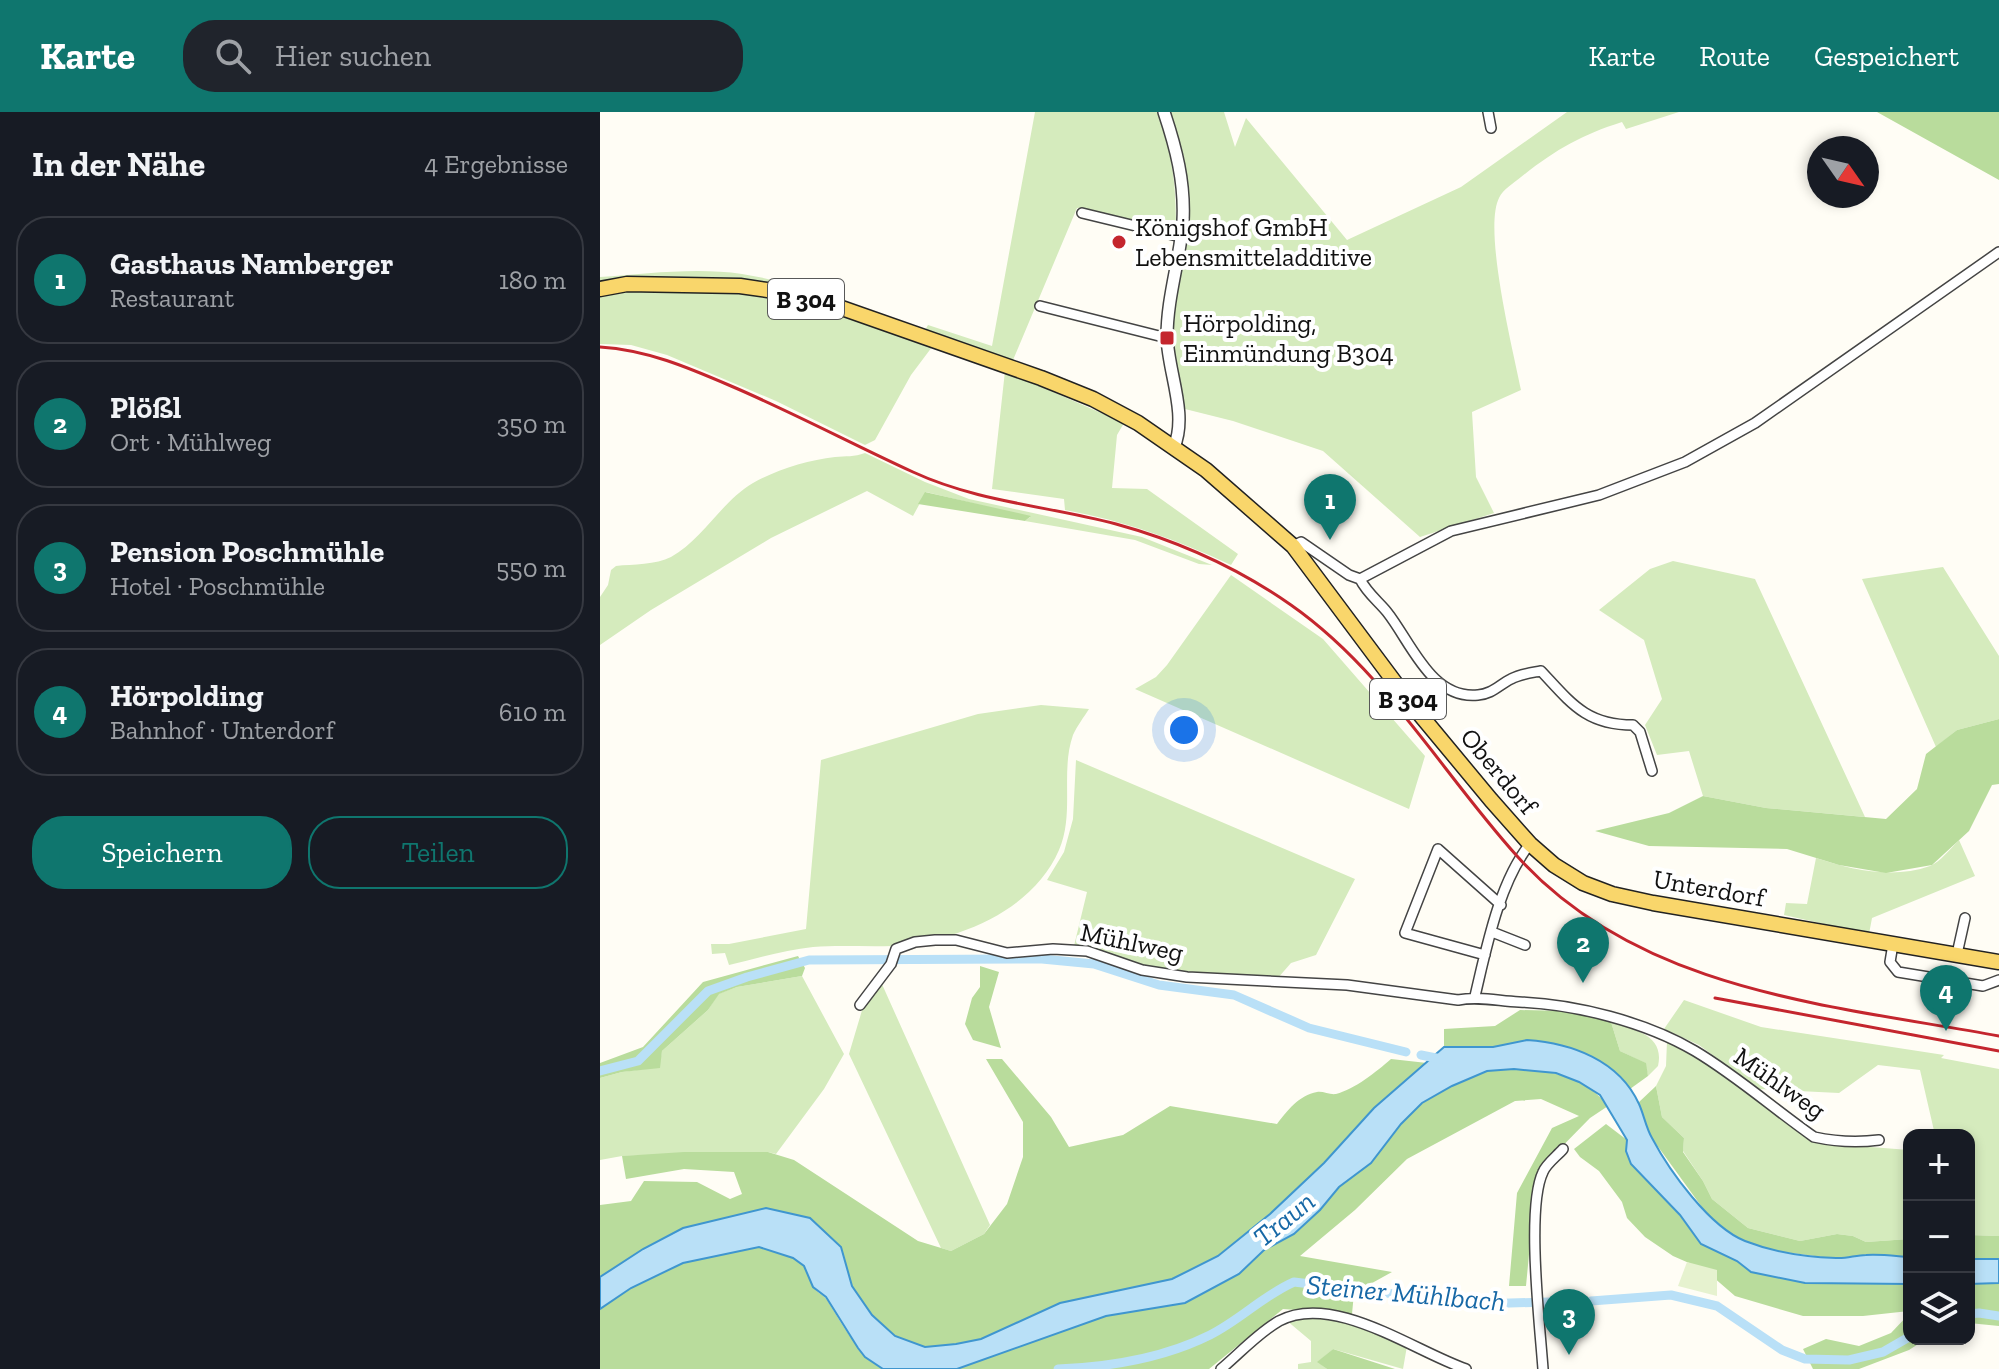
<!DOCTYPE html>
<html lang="de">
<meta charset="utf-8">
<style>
body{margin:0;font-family:"Zilla Slab",serif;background:#20242c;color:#f1f3f6}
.controls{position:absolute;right:24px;bottom:24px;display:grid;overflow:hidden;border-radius:16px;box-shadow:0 4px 12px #0003}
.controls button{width:72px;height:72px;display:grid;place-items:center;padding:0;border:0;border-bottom:2px solid #363941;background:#171b24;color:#f1f3f6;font:40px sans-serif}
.compass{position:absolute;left:1207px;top:24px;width:72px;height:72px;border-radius:50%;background:#171b24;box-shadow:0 4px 12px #0003;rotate:124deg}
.you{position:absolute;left:584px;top:618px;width:28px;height:28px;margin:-20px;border:6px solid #fff;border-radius:50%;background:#1a73e8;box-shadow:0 0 0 12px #1a73e833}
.badge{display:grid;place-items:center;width:52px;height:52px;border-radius:50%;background:#0f766e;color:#fff;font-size:26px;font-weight:700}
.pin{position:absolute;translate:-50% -66px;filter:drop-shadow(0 2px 4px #0008)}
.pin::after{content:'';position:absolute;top:42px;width:28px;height:24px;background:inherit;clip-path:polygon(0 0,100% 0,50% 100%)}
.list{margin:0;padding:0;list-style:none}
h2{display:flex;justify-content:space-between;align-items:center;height:104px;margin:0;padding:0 32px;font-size:34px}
h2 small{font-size:26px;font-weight:400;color:#9ea1a6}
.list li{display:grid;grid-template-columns:52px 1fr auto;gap:24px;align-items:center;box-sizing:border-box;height:128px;margin:0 16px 16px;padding:0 16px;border:2px solid #363941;border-radius:32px}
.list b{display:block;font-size:30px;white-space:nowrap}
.list p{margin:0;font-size:26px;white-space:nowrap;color:#9ea1a6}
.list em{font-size:26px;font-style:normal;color:#9ea1a6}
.actions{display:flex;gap:16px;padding:24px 32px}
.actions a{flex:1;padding:18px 0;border:2px solid #0f766e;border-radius:32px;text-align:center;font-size:28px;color:#0f766e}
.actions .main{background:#0f766e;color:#fff}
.icon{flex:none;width:44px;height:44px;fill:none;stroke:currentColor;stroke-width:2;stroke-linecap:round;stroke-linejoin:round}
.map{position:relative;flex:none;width:1399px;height:1257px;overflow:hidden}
header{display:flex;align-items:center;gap:48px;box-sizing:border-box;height:112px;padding:0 40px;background:#0f766e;color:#fff}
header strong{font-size:38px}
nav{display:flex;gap:44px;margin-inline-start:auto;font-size:28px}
.search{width:560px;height:72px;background:#20242c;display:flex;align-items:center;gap:20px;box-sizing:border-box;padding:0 28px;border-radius:32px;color:#9ea1a6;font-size:30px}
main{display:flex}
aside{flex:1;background:#171b24}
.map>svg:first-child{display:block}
.green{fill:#d5ebbd}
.forest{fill:#b9dc9c}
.pitch{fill:#e6f2cf}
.water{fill:#b9e0f7;stroke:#3f96cf;stroke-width:2}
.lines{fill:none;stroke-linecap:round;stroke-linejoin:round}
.canal{stroke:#b9e0f7;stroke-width:9}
.minor-casing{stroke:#444;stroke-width:12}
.tertiary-casing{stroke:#444;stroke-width:14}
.primary-casing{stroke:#222;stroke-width:17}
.minor{stroke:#fff;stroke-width:9}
.tertiary{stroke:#fff;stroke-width:11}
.primary{stroke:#f9d66b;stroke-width:14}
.rail{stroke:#c4262e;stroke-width:3}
.poi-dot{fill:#c4262e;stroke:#fff;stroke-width:3}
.labels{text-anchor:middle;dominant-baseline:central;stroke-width:8;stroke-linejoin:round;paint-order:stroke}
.shield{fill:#fff;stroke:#585858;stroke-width:2}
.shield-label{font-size:24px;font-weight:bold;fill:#111}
.poi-label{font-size:26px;fill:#111;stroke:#fff;text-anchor:start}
.street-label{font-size:26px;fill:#111;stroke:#fff}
.water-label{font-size:28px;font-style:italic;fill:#1768a6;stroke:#fff}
</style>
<header>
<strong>Karte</strong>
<div class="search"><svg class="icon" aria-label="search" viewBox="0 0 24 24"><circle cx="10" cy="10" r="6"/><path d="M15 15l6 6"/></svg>Hier suchen</div>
<nav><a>Karte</a><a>Route</a><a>Gespeichert</a></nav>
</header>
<main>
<aside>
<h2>In der Nähe<small>4 Ergebnisse</small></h2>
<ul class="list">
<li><span class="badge">1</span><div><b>Gasthaus Namberger</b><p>Restaurant</p></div><em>180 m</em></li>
<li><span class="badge">2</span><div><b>Plößl</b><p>Ort · Mühlweg</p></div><em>350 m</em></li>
<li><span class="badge">3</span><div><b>Pension Poschmühle</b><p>Hotel · Poschmühle</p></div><em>550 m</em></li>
<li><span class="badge">4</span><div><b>Hörpolding</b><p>Bahnhof · Unterdorf</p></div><em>610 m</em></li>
</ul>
<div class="actions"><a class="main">Speichern</a><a>Teilen</a></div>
</aside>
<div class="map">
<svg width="1399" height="1257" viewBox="0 0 1399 1257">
<rect width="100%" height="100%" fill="#fffdf5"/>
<path class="green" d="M435,0H557C573,43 576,72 576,117L477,96L413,248L194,179L0,172V165C45,162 96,155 142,162C205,172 264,197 324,220L328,213L392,234Z
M568,0H624L635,35L646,6L747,128L861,75L967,0H1079L1026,17L1022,10C981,23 955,38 921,65C914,71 903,77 899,86C883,118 913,238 921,278L872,300L876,365L894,401L820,425L723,339L633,309L581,296L570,222L588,95L587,68L584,45Z
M28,180C65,180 103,178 140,182C206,189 269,213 332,235L311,263L275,328L265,333L176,289L67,243L31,233L0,232V185Z
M405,259L524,311L517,323L512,376L547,377L638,442L631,453C575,427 525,409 465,398L464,387L392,377Z
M265,341L325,370L369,387L542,425L612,453L599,452L535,428L425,409L430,405L326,380L313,404L267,379L171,426L51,498L0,533V485L8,473L11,458L16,454C33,452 56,453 71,445C103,427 121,390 153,371C176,358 208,348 235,345C246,344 254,345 265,341Z
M1073,449L1155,467L1265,705L1166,696L1103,684L1089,639L1057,643L1045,613L1062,587L1044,528L999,498L1050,457Z
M1343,455L1399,544V607L1357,618L1336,635L1262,467Z
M631,463L723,527L825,644L809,697L535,577L556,565L567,553Z
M441,593L489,597C484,605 477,614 473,623C460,660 475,701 459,738C432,800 357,829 293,834C266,835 240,833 213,835C185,838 157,846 129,853L125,841L112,842L111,832H129L206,817L221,648L378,602Z
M476,648L755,767L716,843L691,851L677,867C642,865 605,866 571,860C537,854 507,839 474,834L487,780L447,768L464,740L473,707Z
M1359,728L1375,764L1272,806L1269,822L1184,803L1186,791L1207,792L1216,746C1252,758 1293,767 1330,754C1340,750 1351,736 1359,728Z
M202,864L244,942L224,977L176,1042L168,1040L22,1044L0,1048V966L22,960L59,955L62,939L108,898L118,882L137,875Z
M281,870L390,1113L384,1122L351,1139L341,1136L249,942L263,895Z
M1084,888L1161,915L1344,943L1341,946L1399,957V1124L1369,1123V1023H1335L1320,958L1278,953L1239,981L1159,977L1099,933L1064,917Z
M1011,910C1035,918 1065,923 1058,954L1048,964L1045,951L1020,939Z
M1067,929L1096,941L1220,1031L1309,1038V1127L1266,1130L1253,1124L1237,1122L1200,1129L1148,1116L1112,1087L1103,1069L1083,1039L1084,1026L1062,1005L1056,974L1066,954Z
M714,1202L737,1204L807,1234L803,1257L733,1237L718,1250L727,1257H698V1252L711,1250V1229L686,1208Z"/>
<path class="forest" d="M1277,0H1399V68Z
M325,380L431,404L425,409L318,392Z
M1399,607V672L1392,673L1369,719L1332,753L1286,761L1239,753L1187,737L1049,734L995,719L1069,701L1103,684L1166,696L1286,707L1317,677L1326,642L1357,618Z
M198,844L205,856L202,864L137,875L119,882L108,898L62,939L60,956L22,960L0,966V951L43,935L103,870Z
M380,854L399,860L389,895L401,936L373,928L365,912L372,886L380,875Z
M920,898L965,899L1011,910L1020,939L1046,951L1048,964L1030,977L1015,961L927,928L893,935H844V917L895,914Z
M386,947H402L451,1005L469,1035L523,1023L570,994L677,1012C687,999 699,983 717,980C723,979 730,983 736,982C755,977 776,960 791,947L827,951L774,996L724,1051L670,1102L618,1144L572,1167L460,1191L381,1227L356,1232L325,1235L295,1224L272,1203L252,1174L241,1135L210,1106L166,1096L85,1116L43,1137L0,1165V1093L31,1089L44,1069L97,1070L130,1087L142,1082L134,1060L84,1057L26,1067L22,1044L84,1040H168L194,1048L318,1129L351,1139L384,1122L407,1092L423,1045V1010Z
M914,957C948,957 986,965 1008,994L990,1006L941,1056L932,1111L926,1174H909L917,1081L952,1016L979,1004L941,987L915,989L807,1047L755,1098L700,1144L792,1160L754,1181L752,1202L683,1197L609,1257H357L506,1204L585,1191L639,1162L664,1138L694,1122L720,1098L739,1075L771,1051L801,1012L822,991L852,974L887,959Z
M1056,974L1062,1005L1084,1026L1083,1040L1103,1069L1112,1087L1148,1116L1200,1129L1237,1122L1253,1124L1266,1130L1309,1127V1145L1264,1143L1238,1147L1176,1139L1143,1129L1112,1109L1051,1025L1038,991Z
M1006,1012L1027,1028L1026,1039L1031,1052L1080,1104L1101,1132L1137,1149L1151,1160L1205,1171L1309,1172V1199L1263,1204H1203L1135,1184L1105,1158L1073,1144L1045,1125L1027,1106L1022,1090L999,1059L980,1045L974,1037Z
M1369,1123L1399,1124V1147H1369Z
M150,1135C168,1134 197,1142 207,1158C210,1163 210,1171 214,1176C217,1181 224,1183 227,1188C244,1215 256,1239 283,1257H0V1197L31,1176L83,1151Z
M1399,1171V1214L1369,1211V1172Z
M1309,1202V1227H1326L1309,1238L1259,1257H1213L1203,1237L1226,1227L1259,1234L1291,1221Z
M733,1237L795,1257H727L717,1250Z"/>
<path class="pitch" d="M1087,1150L1117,1158V1184L1078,1174Z"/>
<path class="water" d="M927,928C971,931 1019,948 1039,992C1044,1003 1046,1016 1052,1026C1070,1060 1110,1115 1145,1129C1173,1140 1206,1145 1236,1146C1246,1147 1256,1143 1266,1143C1280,1142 1295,1144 1309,1145V1172L1205,1171L1151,1160L1137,1149L1101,1132L1080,1103L1031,1052L1026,1039L1027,1028L1000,983L979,970L956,961L914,957L887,959L852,974L822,991L801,1012L771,1051L739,1075L720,1098L694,1122L664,1138L639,1162L585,1191L506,1204L357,1257H283L265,1245L258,1236L226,1185L213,1175L204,1154L193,1146L159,1135L83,1151L31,1176L0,1197V1165L43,1137L83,1116L166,1096L210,1106L241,1135L252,1174L272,1203L295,1224L325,1235L356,1232L381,1227L460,1191L572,1167L618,1144L670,1102L724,1051L774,996L844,935H893Z
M1369,1147H1399V1171L1369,1172Z"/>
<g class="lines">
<path class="canal" d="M821,943L841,947
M0,959L38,949L108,879L147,865L209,848L442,847L494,852L559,873L634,883L709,916L806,940
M991,1189L1071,1183L1117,1194L1182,1238L1205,1247L1249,1248L1283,1240L1309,1225
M1369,1202L1379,1201L1399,1204
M458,1257C509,1255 564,1246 610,1223C640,1208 664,1183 694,1170L878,1192L982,1189"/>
<defs>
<path id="minor" d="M888,0L891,16
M482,101L581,125
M440,194L567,226
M693,434L701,430L749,463L760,467L851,419L999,383L1085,350L1155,311L1399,140
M760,467C767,481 778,489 787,500C811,530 831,588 878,583C892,582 899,573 911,567C920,562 930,561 941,559C971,591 986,613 1033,613L1040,620L1052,659
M892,820L925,833
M1293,832L1290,850L1298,860L1383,874L1399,868
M1357,842L1365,806
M885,843L805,821L838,737L901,793
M875,884C886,838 899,770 930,732
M260,893L291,852L296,837L315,830L335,828H356L407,841L453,837L487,839L542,858L587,865L747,873L858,888C878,884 898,889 919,890C975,892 1046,910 1095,939C1137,964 1174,997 1214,1025C1237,1030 1256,1031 1279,1028
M621,1257C639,1242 658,1221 679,1209C733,1180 814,1239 866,1257
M943,1257C940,1214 926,1095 943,1060C946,1052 957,1044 963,1037"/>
<path id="tertiary" d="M564,0C576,36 585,70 583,109C580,148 567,185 567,225C568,260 588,302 574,335"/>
<path id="primary" d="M0,177L27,172L140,174L174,179L236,194L441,266L493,287L538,311L606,358L693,434L808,588L891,688L930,732L954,753L983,771L1012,782L1053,791L1399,850"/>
</defs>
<use href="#minor" class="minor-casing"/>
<use href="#tertiary" class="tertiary-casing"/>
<use href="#primary" class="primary-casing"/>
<use href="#minor" class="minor"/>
<use href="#tertiary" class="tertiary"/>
<use href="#primary" class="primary"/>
<path class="rail" d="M0,235C47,238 87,255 131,274C192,300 252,332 313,360C378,390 448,394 516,412C578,429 638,456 691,493C784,558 842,661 917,744C1039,880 1231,893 1399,924
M1115,886L1399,939"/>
</g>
<g class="poi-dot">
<circle cx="519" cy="130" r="8"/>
<rect x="559" y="218" width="16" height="16" rx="4"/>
</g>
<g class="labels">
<g class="shield">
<rect x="168" y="167" width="76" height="40" rx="6"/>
<rect x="770" y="567" width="76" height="40" rx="6"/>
</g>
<g class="shield-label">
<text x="206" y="187">B 304</text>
<text x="808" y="587">B 304</text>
</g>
<g class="poi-label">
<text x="535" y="115">Königshof GmbH<tspan x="535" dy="30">Lebensmitteladditive</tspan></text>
<text x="583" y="211">Hörpolding,<tspan x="583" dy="30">Einmündung B304</tspan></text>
</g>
<g class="street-label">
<text transform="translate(899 659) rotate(50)">Oberdorf</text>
<text transform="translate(1109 776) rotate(10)">Unterdorf</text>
<text transform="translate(532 830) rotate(12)">Mühlweg</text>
<text transform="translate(1180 971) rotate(35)">Mühlweg</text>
</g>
<g class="water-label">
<text transform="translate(684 1107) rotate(-39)">Traun</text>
<text transform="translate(806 1181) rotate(5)">Steiner Mühlbach</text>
</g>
</g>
</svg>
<div class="controls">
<button>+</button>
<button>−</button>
<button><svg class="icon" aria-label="layers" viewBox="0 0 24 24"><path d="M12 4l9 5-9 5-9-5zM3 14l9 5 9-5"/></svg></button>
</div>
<svg class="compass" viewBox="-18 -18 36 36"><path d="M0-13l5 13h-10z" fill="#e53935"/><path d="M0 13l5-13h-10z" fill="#9ea1a6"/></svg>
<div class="you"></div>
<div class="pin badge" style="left:730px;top:428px">1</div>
<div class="pin badge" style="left:983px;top:871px">2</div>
<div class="pin badge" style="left:969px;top:1243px">3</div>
<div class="pin badge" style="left:1346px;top:919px">4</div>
</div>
</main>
